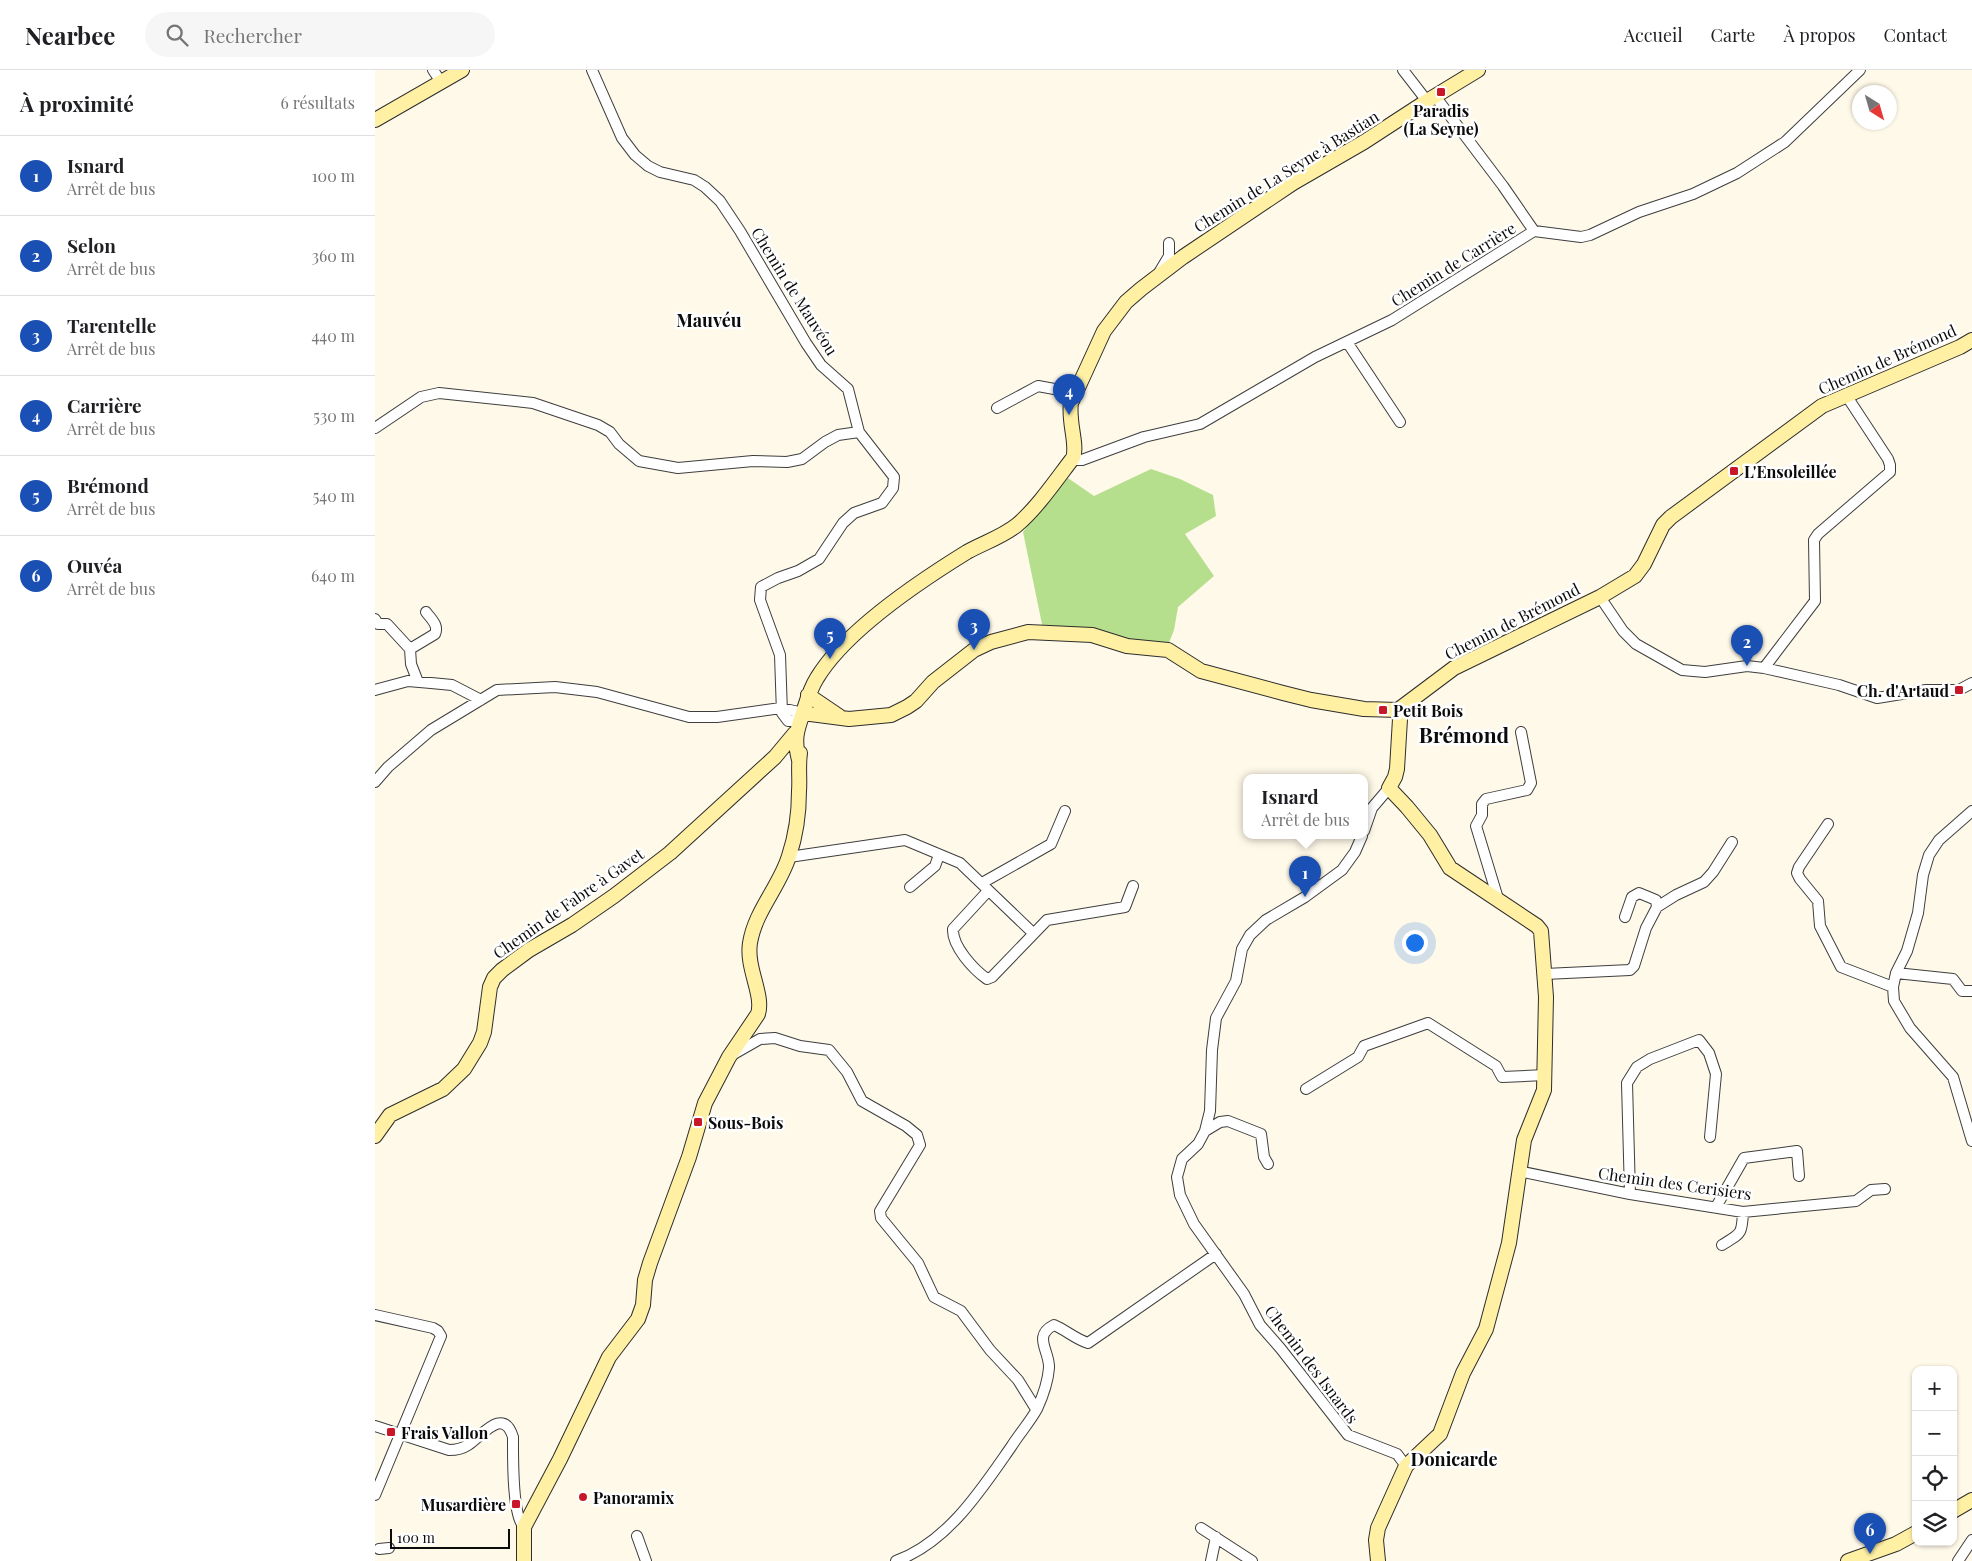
<!DOCTYPE html>
<html lang="fr">
<meta charset="utf-8">
<style>
body{margin:0;font-family:"Playfair Display",serif;background:#f6f6f6;color:#202124}
.controls{position:absolute;right:15px;bottom:15px;display:grid;overflow:hidden;border-radius:10px;box-shadow:0 1px 4px #0004}
.controls button{width:45px;height:45px;display:grid;place-items:center;padding:0;border:0;border-bottom:1px solid #e0e0e0;background:#fff;color:#202124;font:25px sans-serif}
.compass{position:absolute;left:1477px;top:15px;width:45px;height:45px;border-radius:50%;background:#fff;box-shadow:0 1px 4px #0004;rotate:143deg}
.scale{position:absolute;left:15px;bottom:12px;width:120px;box-sizing:border-box;padding-left:5px;border:2px solid #0b0b0b;border-top:0;font-size:14px;line-height:18px;white-space:nowrap;color:#0b0b0b;-webkit-text-stroke:4px #fff;paint-order:stroke}
.you{position:absolute;left:1039px;top:872px;width:18px;height:18px;margin:-12px;border:4px solid #fff;border-radius:50%;background:#1a73e8;box-shadow:0 0 0 8px #1a73e833}
.badge{display:grid;place-items:center;width:32px;height:32px;border-radius:50%;background:#d93025;color:#fff;font-size:16px;font-weight:700}
.pin{position:absolute;translate:-50% -41px;filter:drop-shadow(0 1px 2px #0008)}
.pin::after{content:'';position:absolute;top:26px;width:18px;height:15px;background:inherit;clip-path:polygon(0 0,100% 0,50% 100%)}
.popup{position:absolute;left:868px;top:704px;width:125px;height:65px;box-sizing:border-box;display:grid;place-content:center;border-radius:10px;background:#fff;filter:drop-shadow(0 1px 4px #0005);font-size:16px;white-space:nowrap;color:#757577}
.popup b{font-size:19px;color:#202124}
.popup::after{content:'';position:absolute;left:50%;top:100%;margin-left:-10px;border:10px solid transparent;border-top-color:#fff}
.list{margin:0;padding:0;list-style:none}
h2{display:flex;justify-content:space-between;align-items:center;height:65px;margin:0;padding:0 20px;font-size:21px}
h2 small{font-size:16px;font-weight:400;color:#757577}
.list li{display:grid;grid-template-columns:32px 1fr auto;gap:15px;align-items:center;box-sizing:border-box;height:80px;padding:0 20px;border-top:1px solid #e0e0e0}
.list b{display:block;font-size:19px;white-space:nowrap}
.list p{margin:0;font-size:16px;white-space:nowrap;color:#757577}
.list em{font-size:16px;font-style:normal;color:#757577}
.icon{flex:none;width:28px;height:28px;fill:none;stroke:currentColor;stroke-width:2;stroke-linecap:round;stroke-linejoin:round}
.map{position:relative;flex:none;width:1597px;height:1491px;overflow:hidden}
header{display:flex;align-items:center;gap:30px;box-sizing:border-box;height:70px;padding:0 25px;background:#fff;border-bottom:1px solid #e0e0e0}
header strong{font-size:24px}
nav{display:flex;gap:28px;margin-inline-start:auto;font-size:18px}
.search{width:350px;height:45px;background:#f6f6f6;display:flex;align-items:center;gap:12px;box-sizing:border-box;padding:0 18px;border-radius:28px;color:#757577;font-size:19px}
main{display:flex}
aside{flex:1;background:#fff}
.map>svg:first-child{display:block}
.forest{fill:#b6df8d}
.lines{fill:none;stroke-linecap:round;stroke-linejoin:round}
.street-casing{stroke:#3e3e3e;stroke-width:12}
.secondary-casing{stroke:#2d2d2d;stroke-width:16}
.street{stroke:#fff;stroke-width:10}
.secondary{stroke:#fff0a4;stroke-width:14}
.poi-dot{fill:#c71728;stroke:#fff;stroke-width:2}
.labels{text-anchor:middle;dominant-baseline:central;stroke-width:5;stroke-linejoin:round;paint-order:stroke}
.poi-label{font-size:16px;font-weight:bold;fill:#0b0b0b;stroke:#fff;text-anchor:start}
.street-label{font-size:16px;fill:#0b0b0b;stroke:#fff}
.neighbourhood-label{font-size:18px;font-weight:bold;fill:#0b0b0b;stroke:#fff}
.district-label{font-size:21px;font-weight:bold;fill:#0b0b0b;stroke:#fff}
</style>
<header>
<strong>Nearbee</strong>
<div class="search"><svg class="icon" aria-label="search" viewBox="0 0 24 24"><circle cx="10" cy="10" r="6"/><path d="M15 15l6 6"/></svg>Rechercher</div>
<nav><a>Accueil</a><a>Carte</a><a>À propos</a><a>Contact</a></nav>
</header>
<main>
<aside>
<h2>À proximité<small>6 résultats</small></h2>
<ul class="list">
<li><span class="badge" style="background:#1a4fb4">1</span><div><b>Isnard</b><p>Arrêt de bus</p></div><em>100 m</em></li>
<li><span class="badge" style="background:#1a4fb4">2</span><div><b>Selon</b><p>Arrêt de bus</p></div><em>360 m</em></li>
<li><span class="badge" style="background:#1a4fb4">3</span><div><b>Tarentelle</b><p>Arrêt de bus</p></div><em>440 m</em></li>
<li><span class="badge" style="background:#1a4fb4">4</span><div><b>Carrière</b><p>Arrêt de bus</p></div><em>530 m</em></li>
<li><span class="badge" style="background:#1a4fb4">5</span><div><b>Brémond</b><p>Arrêt de bus</p></div><em>540 m</em></li>
<li><span class="badge" style="background:#1a4fb4">6</span><div><b>Ouvéa</b><p>Arrêt de bus</p></div><em>640 m</em></li>
</ul>
</aside>
<div class="map">
<svg width="1597" height="1491" viewBox="0 0 1597 1491">
<rect width="100%" height="100%" fill="#fff9e9"/>
<path class="forest" d="M776,399L805,409L838,425L841,446L810,464L839,506L803,537L799,560L792,578L668,559L648,462L690,406L719,426Z"/>
<g class="lines">
<defs>
<path id="street" d="M58,0L66,12
M217,0L247,68L260,85L273,96L285,102L319,110L330,117L345,131L365,161L431,273L446,295L473,319L484,362L519,407L518,418L507,433L479,443L468,453L444,489L423,501L403,508L386,517L385,530L405,585L407,643L413,651H424L428,649
M1028,0L1052,31
M1060,26L1128,116L1159,161
M785,201L794,186V173
M972,272L1025,352
M622,338L663,316L701,323
M0,358L46,327L64,323L158,333L223,355L235,362L244,374L264,391L303,398L378,391L412,392L427,389L450,372L463,365L484,362
M698,388L701,390H707L769,367L825,354L940,287L1017,250L1159,161L1206,167L1215,165L1264,142L1318,124L1362,103L1410,72L1485,0
M1225,527L1248,561L1261,574L1307,600L1330,602L1372,596L1389,598L1464,615L1502,628L1551,620H1584L1597,613
M0,549L3,554H12L35,579L36,594L43,612
M35,579L60,564C64,555 56,549 51,542
M1389,598L1440,531L1439,470L1443,464L1515,402V395L1513,389L1471,325
M0,620L33,611L56,613L77,615L106,630
M0,712L13,697L56,660L122,620L180,617L222,622L314,647H342L406,638L428,643
M1597,741L1564,770L1554,785L1548,805L1543,843L1532,881L1521,903L1518,917L1519,931L1535,958L1578,1007L1597,1071
M1453,754L1424,797L1422,803L1425,809L1443,831L1445,856L1466,897L1518,917
M989,761L997,738L1014,718
M987,766L980,782L967,800L930,827L891,850L875,865L867,879L861,911L841,948L837,980L835,1041L830,1061L823,1074L807,1089L802,1107L805,1125L819,1154L869,1224L885,1255L906,1279L973,1365L1022,1384L1031,1396
M414,787L530,770L585,793L658,863
M607,813L676,774L690,741
M535,817L560,796L564,785
M613,821L578,859C577,876 598,899 612,909L617,907L672,850L750,837L758,816
M1124,832L1101,756L1107,745V734L1111,729L1152,720L1156,713L1146,662
M1282,837L1301,825L1329,812L1338,802L1357,772
M1521,903L1578,909L1587,921H1597
M1170,904L1255,900L1259,896L1271,858L1282,837L1281,830L1264,823L1257,827L1250,847
M357,985L385,969L400,968L425,976L454,980L472,1002L487,1031L531,1056L542,1065L545,1075L505,1141L506,1148L543,1193L559,1227L586,1241L615,1280L643,1310L661,1339
M931,1019L983,987L989,976L1053,953L1121,996L1127,1007L1170,1005
M830,1061L845,1052L853,1051L886,1064L889,1087L893,1094
M1143,1101L1255,1124L1368,1142L1481,1131L1496,1120L1510,1119
M1255,1124L1252,1013L1262,997L1275,989L1324,970L1334,983L1341,1004L1335,1067
M1341,1137L1369,1088L1422,1081L1424,1106
M1347,1175C1366,1163 1367,1165 1368,1142
M0,1245L58,1258L63,1261L66,1266L0,1425
M0,1356L74,1380C81,1380 87,1379 93,1375C107,1366 128,1336 138,1367C138,1385 137,1446 149,1457
M826,1458L877,1491
M262,1466L271,1491
M4,1479L14,1478
M521,1491C573,1472 606,1420 636,1377C644,1364 655,1352 662,1339C667,1328 673,1311 674,1298C675,1281 657,1266 679,1255C691,1260 700,1269 713,1273L841,1184
M836,1491L841,1467
M1583,1491L1597,1470"/>
<path id="secondary" d="M0,50L87,0
M433,625L464,646
M428,643L474,649L516,645L532,637L541,631L558,612L599,580L616,572L653,562L717,565L752,576L793,580L826,601L908,623L936,630L989,639L1023,640L1079,598L1225,527L1260,506L1269,494L1288,455L1296,447L1447,336L1585,277L1597,270
M424,690C419,670 421,662 428,643C432,630 435,619 442,608C471,560 545,511 592,482C608,473 627,467 642,455C663,437 681,410 698,388C703,375 693,352 696,333L729,261L751,232L766,219L808,187L918,113L989,72L1052,31L1103,0
M0,1066L15,1045L68,1019L89,999L105,973L109,962L115,917L119,908L127,900L154,880L197,855L239,826L295,783L400,687L420,663
M1578,1441L1597,1430
M149,1491V1457L185,1389L234,1287L263,1249L268,1235L270,1210L275,1193L314,1087L330,1033L354,987L383,944C389,925 371,898 375,873C380,841 405,816 414,786C421,765 424,743 424,721C425,709 423,696 425,683
M1003,1491L1001,1470L1003,1458L1031,1396L1065,1364L1088,1303L1111,1259L1134,1173L1149,1070L1169,1020L1171,927L1166,861L1162,856L1075,798L1055,765L1032,737L1014,718L1020,707L1022,699L1025,649L1023,640
M1473,1491L1521,1474L1541,1463"/>
</defs>
<use href="#street" class="street-casing"/>
<use href="#secondary" class="secondary-casing"/>
<use href="#street" class="street"/>
<use href="#secondary" class="secondary"/>
</g>
<g class="poi-dot">
<rect x="1061" y="17" width="10" height="10" rx="2.5"/>
<rect x="1354" y="396" width="10" height="10" rx="2.5"/>
<rect x="1579" y="615" width="10" height="10" rx="2.5"/>
<rect x="1003" y="635" width="10" height="10" rx="2.5"/>
<rect x="318" y="1047" width="10" height="10" rx="2.5"/>
<rect x="11" y="1357" width="10" height="10" rx="2.5"/>
<circle cx="208" cy="1427" r="5"/>
<rect x="136" y="1429" width="10" height="10" rx="2.5"/>
</g>
<g class="labels">
<g class="poi-label">
<text x="1066" y="40" text-anchor="middle">Paradis<tspan x="1066" dy="18">(La Seyne)</tspan></text>
<text x="1369" y="401">L'Ensoleillée</text>
<text x="1574" y="620" text-anchor="end">Ch. d'Artaud</text>
<text x="1018" y="640">Petit Bois</text>
<text x="333" y="1052">Sous-Bois</text>
<text x="26" y="1362">Frais Vallon</text>
<text x="218" y="1427">Panoramix</text>
<text x="131" y="1434" text-anchor="end">Musardière</text>
</g>
<g class="street-label">
<text transform="translate(911 101) rotate(-32)">Chemin de La Seyne à Bastian</text>
<text transform="translate(1078 194) rotate(-32)">Chemin de Carrière</text>
<text transform="translate(420 221) rotate(58)">Chemin de Mauvéou</text>
<text transform="translate(1512 289) rotate(-24)">Chemin de Brémond</text>
<text transform="translate(1137 551) rotate(-27)">Chemin de Brémond</text>
<text transform="translate(193 833) rotate(-35)">Chemin de Fabre à Gavet</text>
<text transform="translate(1300 1113) rotate(8)">Chemin des Cerisiers</text>
<text transform="translate(937 1294) rotate(53)">Chemin des Isnards</text>
</g>
<g class="neighbourhood-label">
<text x="334" y="250">Mauvéu</text>
<text x="1079" y="1389">Donicarde</text>
</g>
<g class="district-label">
<text x="1089" y="664">Brémond</text>
</g>
</g>
</svg>
<div class="controls">
<button>+</button>
<button>−</button>
<button><svg class="icon" aria-label="locate" viewBox="0 0 24 24"><circle cx="12" cy="12" r="6"/><path d="M12 2v4M12 18v4M2 12h4M18 12h4"/></svg></button>
<button><svg class="icon" aria-label="layers" viewBox="0 0 24 24"><path d="M12 4l9 5-9 5-9-5zM3 14l9 5 9-5"/></svg></button>
</div>
<svg class="compass" viewBox="-18 -18 36 36"><path d="M0-13l5 13h-10z" fill="#e53935"/><path d="M0 13l5-13h-10z" fill="#757577"/></svg>
<div class="scale">100 m</div>
<div class="you"></div>
<div class="pin badge" style="left:930px;top:827px;background:#1a4fb4">1</div>
<div class="popup"><b>Isnard</b>Arrêt de bus</div>
<div class="pin badge" style="left:1372px;top:596px;background:#1a4fb4">2</div>
<div class="pin badge" style="left:599px;top:580px;background:#1a4fb4">3</div>
<div class="pin badge" style="left:694px;top:345px;background:#1a4fb4">4</div>
<div class="pin badge" style="left:455px;top:589px;background:#1a4fb4">5</div>
<div class="pin badge" style="left:1495px;top:1484px;background:#1a4fb4">6</div>
</div>
</main>
